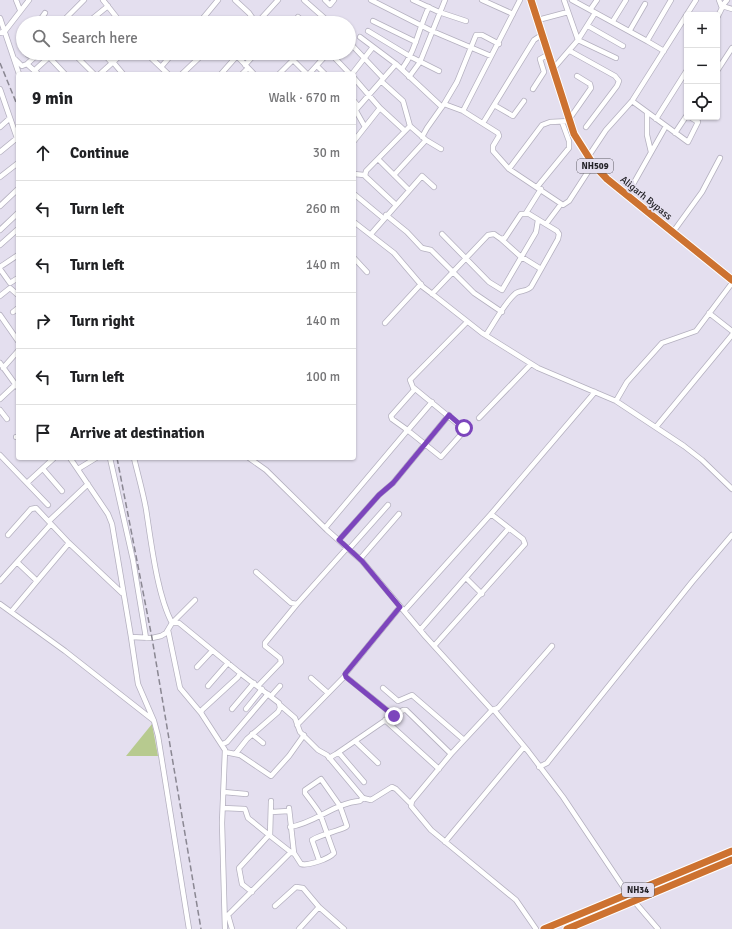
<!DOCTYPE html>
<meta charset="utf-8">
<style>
body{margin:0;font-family:Signika,sans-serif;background:#f6f6f6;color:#202124}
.controls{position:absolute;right:12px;top:12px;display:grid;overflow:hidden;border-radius:4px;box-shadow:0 1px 3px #0004}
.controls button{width:36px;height:36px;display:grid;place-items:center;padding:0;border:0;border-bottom:1px solid #e0e0e0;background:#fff;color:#202124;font:20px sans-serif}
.stop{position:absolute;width:12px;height:12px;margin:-9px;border:3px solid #7c45bc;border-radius:50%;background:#fff}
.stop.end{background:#7c45bc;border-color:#fff;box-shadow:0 1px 4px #0008}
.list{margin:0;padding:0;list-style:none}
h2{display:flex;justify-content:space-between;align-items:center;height:52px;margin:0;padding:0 16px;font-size:17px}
h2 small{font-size:13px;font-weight:400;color:#757577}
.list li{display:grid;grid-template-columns:26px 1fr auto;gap:12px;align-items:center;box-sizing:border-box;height:56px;padding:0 16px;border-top:1px solid #e0e0e0}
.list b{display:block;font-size:15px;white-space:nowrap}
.list em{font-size:13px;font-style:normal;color:#757577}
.icon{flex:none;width:22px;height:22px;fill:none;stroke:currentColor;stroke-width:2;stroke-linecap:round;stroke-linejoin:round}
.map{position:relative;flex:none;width:732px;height:929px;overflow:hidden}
.search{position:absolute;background:#fff;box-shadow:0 1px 3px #0004;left:16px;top:16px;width:340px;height:44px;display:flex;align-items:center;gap:10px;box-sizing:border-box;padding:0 14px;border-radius:22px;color:#757577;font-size:15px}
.panel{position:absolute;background:#fff;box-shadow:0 1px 3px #0004;left:16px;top:72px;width:340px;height:388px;border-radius:4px}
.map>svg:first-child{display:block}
.green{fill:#b7ca8f}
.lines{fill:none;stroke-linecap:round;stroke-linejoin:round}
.minor-casing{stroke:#b4b0bf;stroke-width:6}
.highway-casing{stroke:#fff;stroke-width:9}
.minor{stroke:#fff;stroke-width:4.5}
.highway{stroke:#cd7230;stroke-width:7}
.rail{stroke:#8a8792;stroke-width:1.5;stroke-dasharray:6 3;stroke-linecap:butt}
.route{stroke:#7c45bc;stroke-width:5}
.labels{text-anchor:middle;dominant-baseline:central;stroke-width:4;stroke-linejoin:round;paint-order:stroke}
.shield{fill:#e4dfef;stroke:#5d5b63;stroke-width:1}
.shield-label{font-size:9px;font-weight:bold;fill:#232227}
.street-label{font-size:10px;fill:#232227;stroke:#e4dfef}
</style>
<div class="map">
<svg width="732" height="929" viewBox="0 0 732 929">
<rect width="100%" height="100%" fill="#e4dfef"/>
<path class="green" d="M152,724L158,756H126Z"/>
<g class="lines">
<defs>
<path id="minor" d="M16,0L20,10
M103,0L121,23
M235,0L249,13L256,23
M304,0L330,23
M325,0L330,5L334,0
M371,0L432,31L491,56
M413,0L439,12L466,21
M482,0L513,14
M564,0L578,40L616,58
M572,0L647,41L671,0
M727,0L722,6L732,9
M590,10L597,0
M298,17L305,23
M0,18L19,74
M717,18L722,8L719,0
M538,20L568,12
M373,21L416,42
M613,21L626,0
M38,23L45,13
M61,23L84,0
M87,23L108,6
M199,23L218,0
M257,23L278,0
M588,26L623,46
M630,30L645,4
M368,31L411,57L439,71
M0,33L5,31L29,0
M360,37L396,64L442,107
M647,41L664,51
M349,42L383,78
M570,51L615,76L619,81L617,86L586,127
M73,53L94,74
M103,53L112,63
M146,53L168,74
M234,53L254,74
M286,53L307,74
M330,53L350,74
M28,55L30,53
M15,59L22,66L27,64L38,74
M113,62L123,74
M27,64L39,53
M245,65L256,53
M317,66L325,74
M161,67L173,53
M402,69C416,50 419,27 429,7
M553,69L578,40L595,13
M35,70L49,57L65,74
M717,71L732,48
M100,74L123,53
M182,74L204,53
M221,74L236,57
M242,74L248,68
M279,74L300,53
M309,74L328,53
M352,74L373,47
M409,77L420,62L445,0
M354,78L380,108L354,141
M381,81L403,101L410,126
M0,89L18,141
M533,89L544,72L540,59L549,54
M354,101L358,106
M632,101L688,142L698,122L690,117
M444,104L457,82L476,35H482L499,44
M494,105L513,116L524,101
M380,108L405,131
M356,111L365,127
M463,111L520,0
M354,112L396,64
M647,112V135L651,152
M570,118L591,88L590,84L577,76
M656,119L687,70
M483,123L534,40L543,34
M0,127L10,118
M675,133L687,115
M422,137L427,128L444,104L463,111L498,133L499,136L493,146V151L509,169L563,205L569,201L593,164
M0,152L17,138
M588,157L606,130L632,101L696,0
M379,160L409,190
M509,169L542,125L550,122L570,121
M354,174L364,175
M394,175L426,140
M0,177L18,163
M537,187L569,148V141L562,122
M354,194L383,218
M627,195L666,126
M396,205L365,176L366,171L410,126L426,140L441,149
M0,206L18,189
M526,213L541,189
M386,215L407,232L422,248L431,250L474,293L502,312
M354,222L394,253L423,287L435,296L482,333L538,368L616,401L684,446L702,460L732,489
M546,224L561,204
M0,230L18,213
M673,232L702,192L720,158
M371,234L422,176L434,187
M442,234L489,282L502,290L536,232L538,220
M500,238L520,256L541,269
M0,245L18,229
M354,258L367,272
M0,267L18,255
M0,269L10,283L18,278
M432,294L488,235L494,234L501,239L505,238L521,214H529L557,231L559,234L558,239L531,287C526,292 521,290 516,293C504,303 495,322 486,335
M0,296L10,288L18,295
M13,312L18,308
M709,313L732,331
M0,315L18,341
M385,323L421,284
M0,363L18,388
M3,368L18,351
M0,399L15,385
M616,401L627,382L662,343L696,331L732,283
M0,410L7,419
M479,418L531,364
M656,427L732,335
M406,429L441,457L465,430L414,388
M408,430L432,402
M16,437H18
M0,455L48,505
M70,458L108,514L112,524L131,637L152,638L161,636L166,633L172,623H179L240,673L238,677L202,710L201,713L225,750L222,823L225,929
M110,458L133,560L146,638
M134,458C138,475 143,492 146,509C151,541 157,595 172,623L195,600
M249,458L266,470L327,530L362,561L425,636L492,710L498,708L552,646
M43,469L62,491
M78,469L96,458
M27,483L54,458
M49,521L88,484
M325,528L406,432V429L392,419L391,416L414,390L410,380L467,322
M8,535L31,509L36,508L69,543L122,593
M339,540L379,495L393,483L449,415
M349,549L388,505
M360,559L399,514
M17,562L37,581
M256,572L291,603L297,604L347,548
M466,578L482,594
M0,581L51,524
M0,604L65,651L153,720
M400,607L346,673L345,676L393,715L396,716L403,710H406L451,754
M404,611L491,514L595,392
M11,612L69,543
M168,630L180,688L201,713
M420,630L509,528
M131,637L138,684L154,721L158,736L189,929
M434,646L525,544L523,539L491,514
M197,667L212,651
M311,678L328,693
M208,686L228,663
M258,686L281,662L280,658L265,646V643L297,604
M383,688L398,701L412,695L464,740
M271,696L280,686
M280,705L295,718L300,732L318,750L327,755L363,798L360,801C334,803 316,823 290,827
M232,709L254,683
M246,709L262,689
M492,710L451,754L412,801L411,806L431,830L516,900L536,929
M494,710L528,751L563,797L628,894
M385,720L439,769
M297,725L345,676
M252,734L263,743
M355,741L378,763
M223,744L227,742L268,694
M225,752L240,755L271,776L289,756L304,735
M236,753L247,739L278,712L280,708L279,703L240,673
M336,754L393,715
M329,758L336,754H340L364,782
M539,767L547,763L692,582L732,535
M224,792L246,794
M363,798L371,800L392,787L396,789L410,803
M223,808L245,809L248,818L269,835L239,868L242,884L252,892
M289,808L294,853L301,864C308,866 329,859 334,853C329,840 325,827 320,814C316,807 310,800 305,793V790L321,779L340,806L347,826L346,827C335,832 322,834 312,840L319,860
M271,812L289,811
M269,835L292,853
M270,836L271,801
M445,842L524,747
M634,901L658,929
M275,906L296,887L303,888L319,907L299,929
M319,907L344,929
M232,929L228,915L291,852"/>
<path id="highway" d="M531,0L574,134L593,164L607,179L732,280
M544,929L732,851
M567,929L732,860"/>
</defs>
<use href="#minor" class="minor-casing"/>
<use href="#highway" class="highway-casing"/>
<use href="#minor" class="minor"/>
<use href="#highway" class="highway"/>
<path class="rail" d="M0,63L18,107
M117,458L152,638L201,929"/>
</g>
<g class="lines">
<path class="route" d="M394,716L346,677L345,674L400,607L362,561L339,540L379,495L393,483L449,415L464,428"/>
</g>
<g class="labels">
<g class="shield">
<rect x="577" y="159" width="36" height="14" rx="3"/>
<rect x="622" y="883" width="32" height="14" rx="3"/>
</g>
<g class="shield-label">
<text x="595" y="166">NH509</text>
<text x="638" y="890">NH34</text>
</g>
<g class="street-label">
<text transform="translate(646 198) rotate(39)">Aligarh Bypass</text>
</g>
</g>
</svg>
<div class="controls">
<button>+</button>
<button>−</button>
<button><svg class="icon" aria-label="locate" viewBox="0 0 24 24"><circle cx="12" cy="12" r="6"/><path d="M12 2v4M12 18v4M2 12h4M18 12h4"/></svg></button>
</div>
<div class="stop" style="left:464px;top:428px"></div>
<div class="stop end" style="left:394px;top:716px"></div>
<div class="search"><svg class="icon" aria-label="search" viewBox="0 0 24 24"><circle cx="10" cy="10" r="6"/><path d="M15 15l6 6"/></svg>Search here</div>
<section class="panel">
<h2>9 min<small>Walk · 670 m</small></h2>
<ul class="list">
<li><svg class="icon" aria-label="ahead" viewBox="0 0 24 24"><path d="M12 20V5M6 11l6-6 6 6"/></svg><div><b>Continue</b></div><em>30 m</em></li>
<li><svg class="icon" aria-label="left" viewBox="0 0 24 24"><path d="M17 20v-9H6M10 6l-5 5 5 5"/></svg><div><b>Turn left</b></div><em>260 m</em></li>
<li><svg class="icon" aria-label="left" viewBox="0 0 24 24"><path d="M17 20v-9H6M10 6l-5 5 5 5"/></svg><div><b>Turn left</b></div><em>140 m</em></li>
<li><svg class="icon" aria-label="right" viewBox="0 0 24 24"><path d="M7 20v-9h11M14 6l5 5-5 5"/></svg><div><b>Turn right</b></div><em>140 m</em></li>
<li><svg class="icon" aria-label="left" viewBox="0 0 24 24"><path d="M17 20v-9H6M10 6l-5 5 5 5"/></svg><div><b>Turn left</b></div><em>100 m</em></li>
<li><svg class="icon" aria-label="arrive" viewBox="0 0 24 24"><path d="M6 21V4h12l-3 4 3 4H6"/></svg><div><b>Arrive at destination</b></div></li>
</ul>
</section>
</div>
